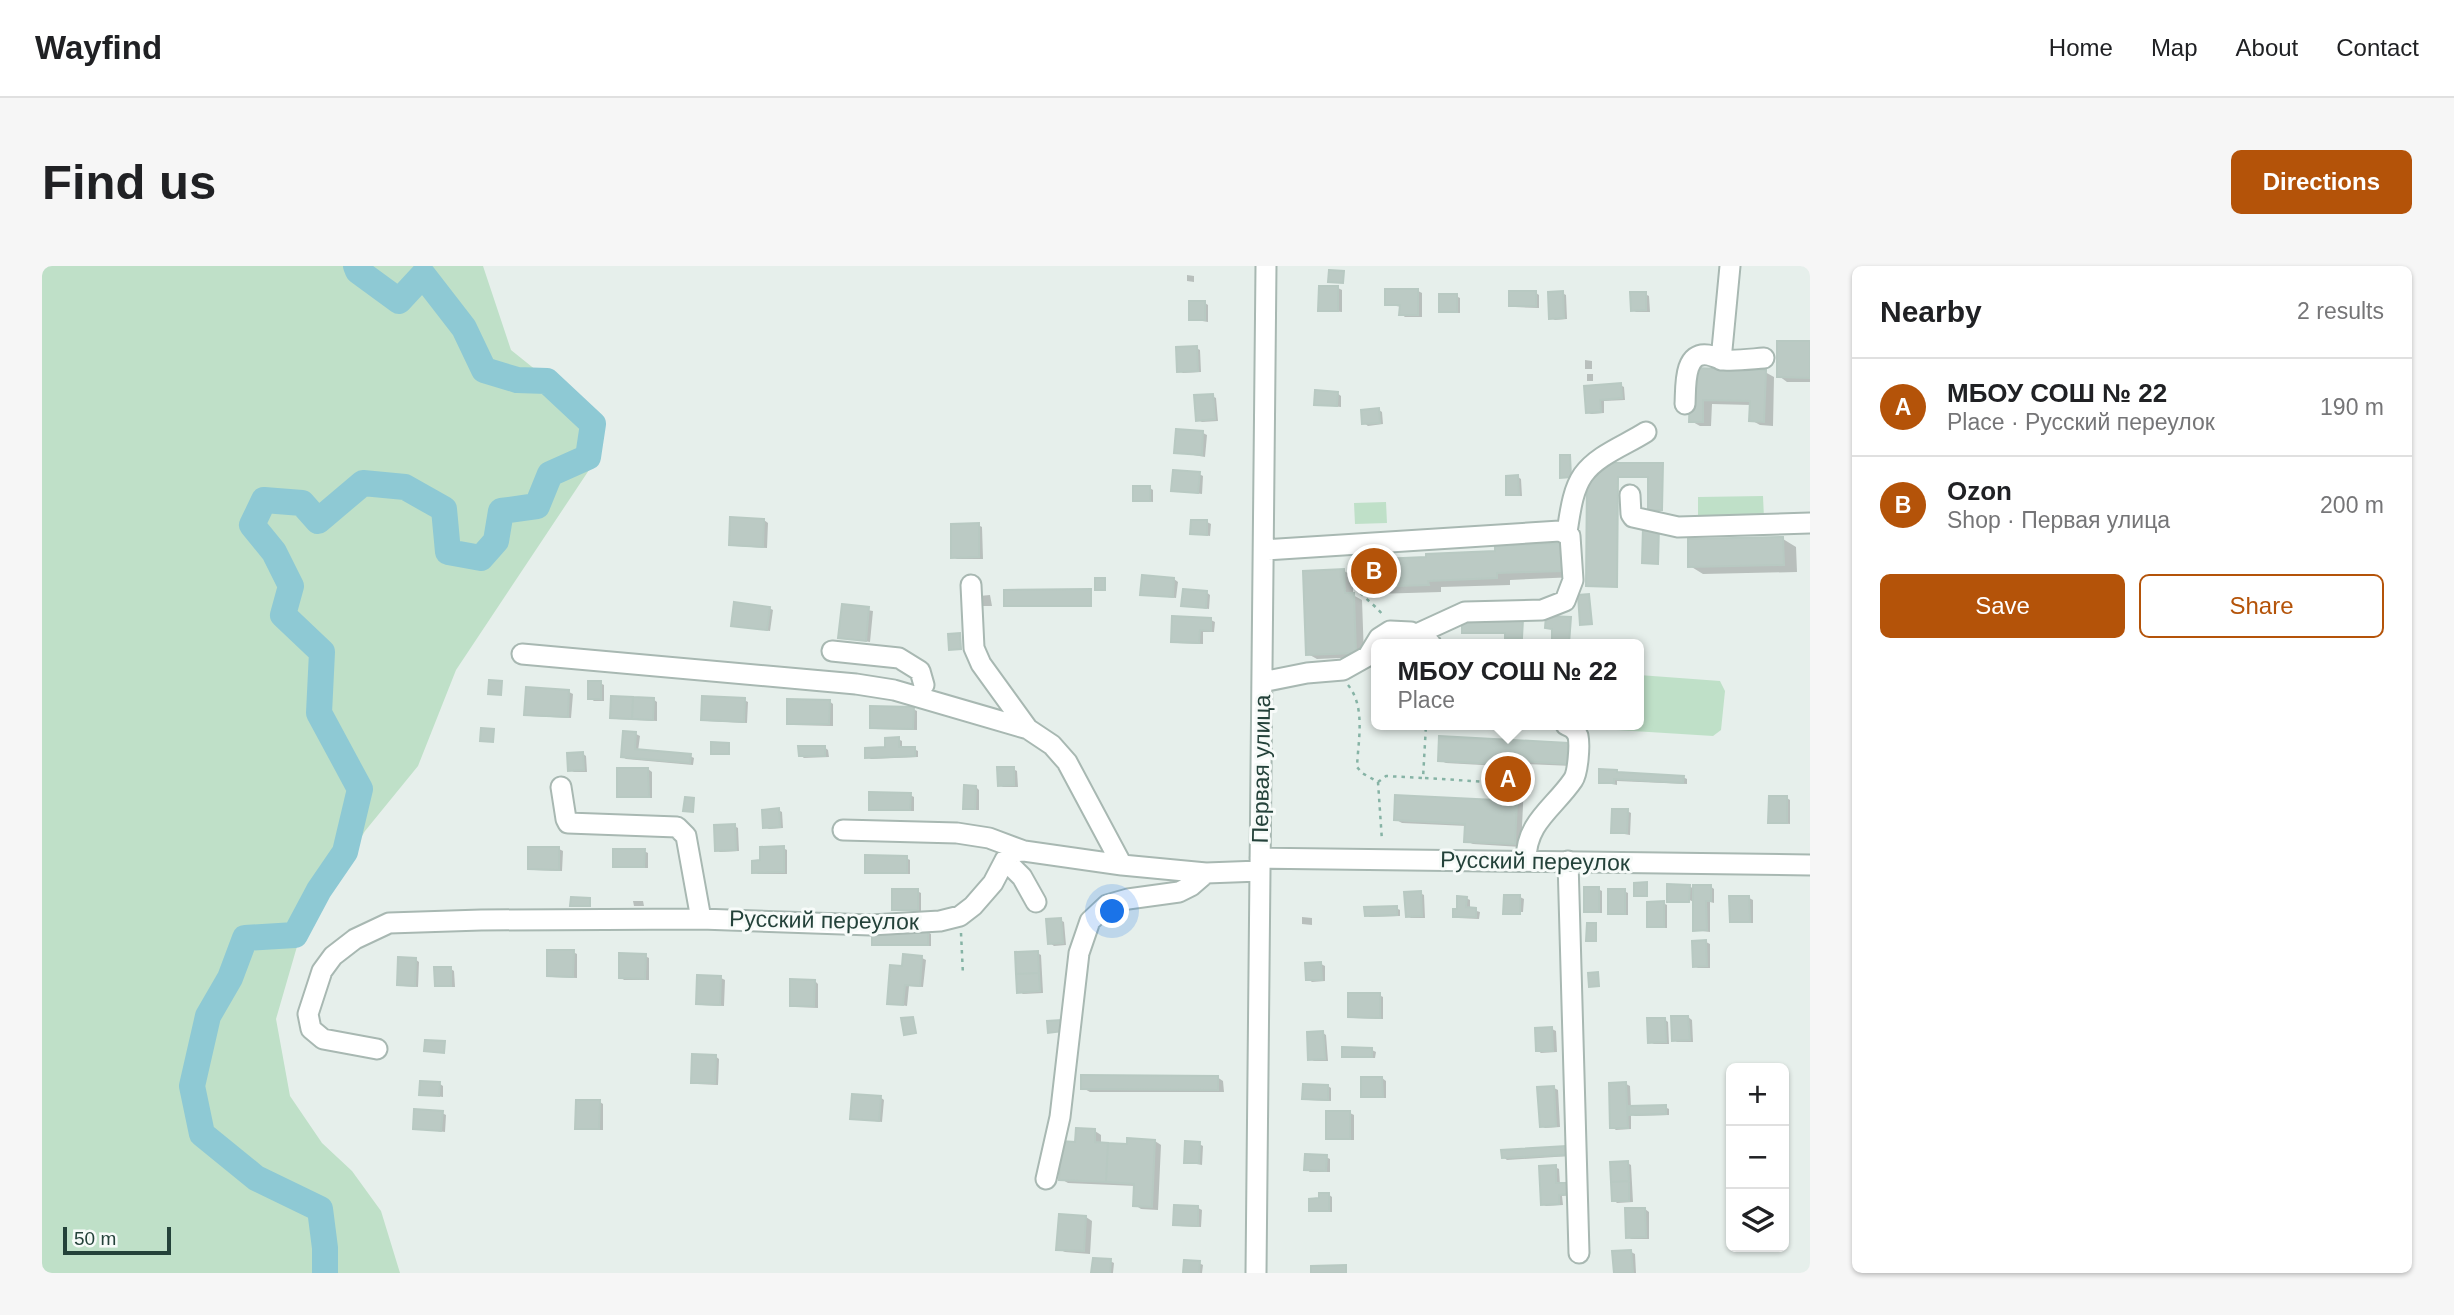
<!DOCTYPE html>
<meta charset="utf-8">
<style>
body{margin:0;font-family:Arial,sans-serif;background:#f6f6f6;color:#202124}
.controls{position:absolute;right:21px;bottom:21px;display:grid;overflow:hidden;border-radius:10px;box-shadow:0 2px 5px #0004}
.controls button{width:63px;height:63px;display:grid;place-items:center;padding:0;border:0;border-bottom:2px solid #e0e0e0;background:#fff;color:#202124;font:35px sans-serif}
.scale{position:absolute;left:21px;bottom:18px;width:108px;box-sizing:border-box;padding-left:7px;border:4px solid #24423a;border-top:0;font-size:19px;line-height:24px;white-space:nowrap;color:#24423a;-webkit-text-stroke:5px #f7fbf9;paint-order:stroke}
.you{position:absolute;left:1071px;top:646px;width:24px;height:24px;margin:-18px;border:5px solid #fff;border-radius:50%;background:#1a73e8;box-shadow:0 0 0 10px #1a73e833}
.badge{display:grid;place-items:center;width:46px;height:46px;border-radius:50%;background:#b45309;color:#fff;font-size:23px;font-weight:700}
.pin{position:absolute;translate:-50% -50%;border:4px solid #fff;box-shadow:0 2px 7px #0006}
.popup{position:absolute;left:1329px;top:373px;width:273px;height:91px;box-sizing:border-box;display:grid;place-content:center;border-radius:10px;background:#fff;filter:drop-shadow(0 2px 5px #0005);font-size:23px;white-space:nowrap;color:#757577}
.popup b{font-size:26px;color:#202124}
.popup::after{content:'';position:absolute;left:50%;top:100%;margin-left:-14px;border:14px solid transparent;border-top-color:#fff}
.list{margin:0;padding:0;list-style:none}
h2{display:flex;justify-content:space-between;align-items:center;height:91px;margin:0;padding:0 28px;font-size:30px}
h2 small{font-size:23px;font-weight:400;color:#757577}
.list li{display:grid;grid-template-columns:46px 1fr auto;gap:21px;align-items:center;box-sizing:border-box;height:98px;padding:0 28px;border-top:2px solid #e0e0e0}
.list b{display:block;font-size:26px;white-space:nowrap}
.list p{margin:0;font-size:23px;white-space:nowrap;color:#757577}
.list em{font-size:23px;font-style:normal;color:#757577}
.actions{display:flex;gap:14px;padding:21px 28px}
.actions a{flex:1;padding:16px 0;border:2px solid #b45309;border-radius:10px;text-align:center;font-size:24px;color:#b45309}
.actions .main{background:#b45309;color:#fff}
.icon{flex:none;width:38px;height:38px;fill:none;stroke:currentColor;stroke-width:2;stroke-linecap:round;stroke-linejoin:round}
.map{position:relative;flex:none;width:1768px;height:1007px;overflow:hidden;border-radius:10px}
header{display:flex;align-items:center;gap:42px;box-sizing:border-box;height:98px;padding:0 35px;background:#fff;border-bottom:2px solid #e0e0e0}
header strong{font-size:33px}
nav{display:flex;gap:38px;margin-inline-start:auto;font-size:24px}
.intro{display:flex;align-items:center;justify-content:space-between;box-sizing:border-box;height:168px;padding:0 42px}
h1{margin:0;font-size:49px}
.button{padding:18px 32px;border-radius:10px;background:#b45309;color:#fff;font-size:24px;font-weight:700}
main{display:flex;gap:42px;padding:0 42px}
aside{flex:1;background:#fff;border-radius:10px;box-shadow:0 2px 5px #0004}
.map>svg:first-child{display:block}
.green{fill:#bfe0c8}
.shadow{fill:#0003}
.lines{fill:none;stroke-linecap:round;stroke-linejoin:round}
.river{stroke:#8ec9d4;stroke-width:26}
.building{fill:#bbcac4;stroke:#b8c9c2;stroke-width:2}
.minor-casing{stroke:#a8b8b2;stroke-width:23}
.path{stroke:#86b3a5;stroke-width:2.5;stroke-dasharray:3.5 5;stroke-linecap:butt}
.minor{stroke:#fff;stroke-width:19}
.labels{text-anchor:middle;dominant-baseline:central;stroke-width:6;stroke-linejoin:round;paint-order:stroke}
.street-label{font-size:23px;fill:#24423a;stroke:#f7fbf9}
</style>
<header>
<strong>Wayfind</strong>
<nav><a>Home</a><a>Map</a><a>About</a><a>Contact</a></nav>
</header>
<div class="intro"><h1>Find us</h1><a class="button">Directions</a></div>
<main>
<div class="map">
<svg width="1768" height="1007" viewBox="0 0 1768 1007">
<rect width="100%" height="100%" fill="#e6efeb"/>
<path class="green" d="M0,0H441L469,84L556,154L560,174L557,189L414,404L376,500L323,565L256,677L234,753L248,830L280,877L310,905L339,945L358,1007H0Z
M1721,230L1722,252L1656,253V231Z
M1344,236L1345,257L1313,258L1312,237Z
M1597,409L1678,415L1683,425L1679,464L1671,470L1575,464L1563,459H1597Z"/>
<path class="shadow" d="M1145,9L1152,10V16L1145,15Z
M1296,22L1300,24V46L1278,44Z
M1376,25L1380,27V51H1363L1359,48V41L1345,38Z
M1494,27L1497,29V42L1473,41L1469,39Z
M1520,27L1524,29L1525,53L1513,54L1509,52Z
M1603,28L1607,30L1608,46H1594L1590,44Z
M1414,30L1418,32V47H1402L1399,45Z
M1163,37L1166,39V56L1149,53Z
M1768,77V116H1745L1737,110Z
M1154,82L1158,84L1159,106L1141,107L1137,105Z
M1543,94L1550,95V103H1543Z
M1650,104L1723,106L1732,111L1731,160L1718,159L1709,154V139L1670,138L1669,160H1658L1649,155Z
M1545,108H1551V115H1545Z
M1578,119L1582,121L1583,134L1562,135V147L1549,148L1545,146L1544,122Z
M1295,127L1299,130V141L1274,138Z
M1170,130L1174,132L1176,155L1160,156L1156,154Z
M1337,144L1340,146L1341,158L1326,160L1322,157Z
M1161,167L1165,169L1163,191L1134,186Z
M1620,199L1621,244H1609L1608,211H1576V320L1546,319V211Z
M1157,208L1161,210L1160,228L1131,224Z
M1476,211L1479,213L1480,230H1470L1466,228Z
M1108,222L1111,224V236L1092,234Z
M722,254L726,257L725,282L693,280L689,278Z
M1165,256L1169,258L1168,270L1150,267Z
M936,259L940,261L941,293H915L911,291Z
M1741,273L1754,281L1755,306L1661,308L1648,300Z
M1519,279L1534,311L1468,314V319L1399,321V326L1333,328L1319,320L1455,286Z
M1302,305L1311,310V329L1320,334L1322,391L1275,393L1266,388Z
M1132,313L1136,316L1134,332L1100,328Z
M1164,326L1168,329L1167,343L1141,339Z
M948,329L950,340H939L937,330Z
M801,340L831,345L828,376L798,371Z
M727,342L731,344L728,365L691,359Z
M1169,354L1173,356L1172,366H1161V378L1135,377L1131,375Z
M558,417L562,419V435H552L548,432Z
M485,423L527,426L531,428L529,452L488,450L484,448Z
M611,433L615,436V455L574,453L570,451Z
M702,434L706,436L705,457L665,455L661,453Z
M787,435L791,438V460L751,459L747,457Z
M871,443L875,445V464L833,463L829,461Z
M594,468L598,470L596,485L648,490L652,492L651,499L584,493L581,491Z
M1398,472L1526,479L1532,482L1531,500L1483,498L1479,581L1431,578L1424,575L1425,560L1360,557L1353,553L1456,536L1458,500L1404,497L1397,494Z
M856,473L860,475V483H872L876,485V491L829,493L825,491L845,483Z
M782,481L786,484L787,491L762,492L758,489Z
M541,488L544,490L545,506H532L528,504Z
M606,503L610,506V532H581L577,530Z
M971,503L975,505L976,521H961L957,519Z
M1575,505L1580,508L1641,511L1645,513V518L1575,515V519L1559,516Z
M934,521L937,524V544H927L923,542Z
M868,529L872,531V545H832L828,543Z
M1745,532L1748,534V558L1728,556Z
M736,544L740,546L741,562L727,563L723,561Z
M1585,545L1589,547L1588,569L1571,566Z
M692,560L696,562L697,585L678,586L675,584Z
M741,582L745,584V608H716L712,606L720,596Z
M517,583L521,585L520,605L492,604L488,602Z
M602,585L606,587V602H576L572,600Z
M864,592L868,594V608H829L825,606Z
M1647,620L1652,623L1668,620L1672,623V637L1668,636V666L1653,664V637L1641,630L1639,633L1646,637H1631L1627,635Z
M1556,623L1560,625V647H1548L1544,645Z
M875,625L879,627V645H856L852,643Z
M1582,625L1586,627V649H1572L1568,647Z
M1378,627L1382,629L1383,652H1369L1365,650Z
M1478,631L1482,633L1481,646H1465Z
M1424,632L1428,634V643L1438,646L1437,653L1416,652L1413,650Z
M1707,632L1711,634V657H1693L1689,655Z
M591,635H601L602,640H592Z
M1621,637L1625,639V662H1610L1607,660Z
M1354,642L1358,644V650L1328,651L1324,649Z
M1260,651L1270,652V659L1260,658Z
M1018,654L1022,656L1024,679L1012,680L1008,677Z
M886,666L889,668V680H835L832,678Z
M1664,676L1668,678V702H1656L1652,700Z
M531,686L535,688V712L510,711L506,709Z
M995,687L999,689L1001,727L981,728L977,725Z
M603,690L607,692V714H582L579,711Z
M880,692L884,694L881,721L867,720L865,740L847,737Z
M373,693L377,696L376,721L361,720L357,718Z
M1279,698L1283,700V715L1270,716L1266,713Z
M409,703L412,705L413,721H399L395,719Z
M657,711L679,712L683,714L682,740L660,739L656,737Z
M773,715L776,718V742L753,741L749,739Z
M1337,729L1341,731V753L1311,752L1307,750Z
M1646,751L1650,754L1651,776H1635L1632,774Z
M1622,753L1626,756L1627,778H1612L1608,776Z
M1510,763L1514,765L1515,786L1499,787L1495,784Z
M1281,767L1284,769L1286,795H1272L1268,793Z
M1330,784L1334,786L1333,792H1305L1302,790Z
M673,790L677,793L676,819L655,818L651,816Z
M1175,811L1181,815L1182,826H1048L1041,822Z
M1340,812L1344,815V832H1324L1321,830Z
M398,818L401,820V831L379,828Z
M1584,818L1588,820L1589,842L1623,841L1627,843V849L1593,850L1589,848V863L1574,864L1570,861Z
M1286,820L1289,822V835L1266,834L1262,832Z
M1512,822L1516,824L1518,861L1503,862L1499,860Z
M838,831L842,834L840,856L810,852Z
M558,836L561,838V864H539L535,862Z
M400,847L404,849L403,866L373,862Z
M1308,847L1312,849V874H1290L1286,872Z
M1053,865L1059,869V878L1086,880L1113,875L1119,879L1116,944L1099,943L1093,939L1094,920L1026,917L1019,913L1035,878Z
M1157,878L1161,880L1160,899L1144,896Z
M1523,882L1527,884L1528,890L1465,894L1461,891Z
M1284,891L1288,893V906H1268L1264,903Z
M1585,897L1589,899L1591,936L1575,937L1572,934Z
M1513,901L1517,903L1518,919L1530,929L1520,930L1521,939L1504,940L1500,938Z
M1286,928L1290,931V946H1272L1269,944Z
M1156,942L1160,944L1159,961L1137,960L1133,958Z
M1603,943L1607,946V973H1589L1586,971Z
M1018,950L1044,951L1050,955L1048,988L1023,986L1016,983Z
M1589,986L1593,988L1594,1007H1574Z
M1068,995L1072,997L1071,1007H1051Z
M1157,997L1161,999L1160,1007H1142Z"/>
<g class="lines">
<path class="river" d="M283,1007V982L278,943L214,912L160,868L150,820L166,750L188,712L203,672L253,669L277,624L303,586L318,523L277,447L280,386L241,349L249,320L232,286L210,259L222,234L260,237L276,255L321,217L363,221L402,243L406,286L439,292L454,275L459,245L495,240L508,208L546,191L551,158L505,115L475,114L442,104L422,62L381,9L357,35L316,5L314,0"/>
</g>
<path class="building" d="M1287,4L1302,5L1301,17L1286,16Z
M1277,20H1296V45H1276Z
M1343,23H1376V49H1357L1358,39H1343Z
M1467,25H1494V40H1467Z
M1521,25L1522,52L1507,53L1506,26Z
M1588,26H1604V44L1589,45Z
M1397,28H1415V46H1397Z
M1147,35H1163V54H1147Z
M1735,75H1768V112L1735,111Z
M1155,80L1156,105L1135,106L1134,81Z
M1649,102L1724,104L1722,156L1707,155L1708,135L1661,134V156H1647Z
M1579,117L1580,132L1558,134L1559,146L1544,147L1542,120Z
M1273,124L1296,126L1295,140L1272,139Z
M1171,128L1173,153L1154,155L1152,129Z
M1337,142L1338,157L1320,158L1319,144Z
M1134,163L1161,165L1160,189L1132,187Z
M1518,189H1528L1529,211L1518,212Z
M1572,197H1621L1620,244H1606V211H1576L1575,321L1544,320L1545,210Z
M1131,204L1158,206L1156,227L1129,225Z
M1476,209L1477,229H1464V210Z
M1091,220H1108V235H1091Z
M688,251L722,253L721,281L687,279Z
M1149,254H1165V269L1148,268Z
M937,257V291L909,292V258Z
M1601,261H1617L1616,298L1600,297Z
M1741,271L1742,299L1646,301V273Z
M1520,277L1521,305L1455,307V312L1386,315L1387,319L1318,321L1316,294L1384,291V288L1453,285V280Z
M1302,303L1303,327H1312L1314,387L1264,389L1261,305Z
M1100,309L1132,312L1131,331L1098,329Z
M1053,312H1063V324H1053Z
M1049,323V340H962V324Z
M1141,323L1165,325L1164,342L1139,340Z
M1547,328L1550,358L1538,359L1536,329Z
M692,336L728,341L725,364L689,360Z
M800,338L827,341L824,375L796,372Z
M1130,350L1169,352V365L1158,364L1157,377L1129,376Z
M1504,350L1529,351L1527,378L1510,377V363L1503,362Z
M1420,352L1481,353L1480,372H1463V367H1420Z
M918,367L919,383L907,384L906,368Z
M447,414L460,415L459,429L446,428Z
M546,415H559V433H546Z
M484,421L527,424L526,451L482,449Z
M569,430L591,431L590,453L568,452Z
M660,430L703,432L702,456L659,454Z
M591,431L612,432L611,454L590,453Z
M745,433L788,434L787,458H745Z
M828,440L872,441L871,463L828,462Z
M439,462L452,463L451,476L438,475Z
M581,465L594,466L593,483L649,488L648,497L579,491Z
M1397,470L1526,477L1525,498L1477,495L1473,578L1422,576L1423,558L1352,554L1353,529L1454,534L1456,498L1396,495Z
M857,471V481H873V490L823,492V482L843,481V472Z
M669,476L687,477V488H669Z
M756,480H783V490H757Z
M541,486L542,504L526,505L525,487Z
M955,501H972V519L956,520Z
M575,502H606L607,531H575Z
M1557,503L1575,504V506L1642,510L1641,517L1572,513V517H1557Z
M922,519L934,520L933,543H921Z
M827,526L869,527L868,544H827Z
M1727,530H1745V557H1726Z
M643,531L652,532L651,546L641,545Z
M737,542L738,561L721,562L720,544Z
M1570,543H1586L1585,567H1569Z
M693,558L694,584L673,585L672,559Z
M742,580V606L710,607V595L718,594V581Z
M486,581H517V604L486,603Z
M571,583H603L602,601H571Z
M823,589L865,590V607H823Z
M1605,616V630H1592V617Z
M1625,618L1648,619L1647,636H1625Z
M1651,619H1669V635H1664L1665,664L1651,665Z
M1542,621H1557V646H1542Z
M850,623H876V644H850Z
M1566,623H1583V648H1566Z
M1379,625L1380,650L1364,651L1362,626Z
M1462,629H1478V648H1461Z
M1415,630L1425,631L1424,641L1434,642V651H1411V643H1415Z
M1687,630H1707L1708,656H1688Z
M529,631L548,632V640H528Z
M1622,635V661H1605V636Z
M1355,640V649L1323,650L1322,641Z
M1019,652L1021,677L1006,678L1004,653Z
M1545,657H1554V675H1544Z
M830,665H886V679H830Z
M1664,674L1665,700L1651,701L1650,675Z
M505,684H532L531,711L505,710Z
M996,685L997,707L974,708L973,686Z
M577,687L604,688L603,713L577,712Z
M861,688L880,690L878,720L863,719L861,739L845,738L848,699L860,700Z
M356,691L374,692L373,720L355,719Z
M1279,696L1280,714H1264L1263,697Z
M392,701H409V720H393Z
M1556,706L1557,720L1547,721L1546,707Z
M997,707L998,725L975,727L974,708Z
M655,709L679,710L678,739L654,738Z
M748,713L773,714L772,740H748Z
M1306,727H1338V752L1306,751Z
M1629,750H1646L1648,774L1630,775Z
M871,751L874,767L862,769L859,752Z
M1605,752H1623L1624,776L1606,777Z
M1020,754L1022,765L1006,767L1005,755Z
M1510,761L1511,785H1494L1493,762Z
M1281,765L1283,793L1266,794L1265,766Z
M383,774L403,775L402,787L382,785Z
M1300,781L1330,782V791H1300Z
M650,788L674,789L673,817H649Z
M1039,809L1176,810V824L1039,823Z
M1319,811H1340L1341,831H1319Z
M378,815L398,816L397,830L377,829Z
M1584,816L1586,862H1568L1567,817Z
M1261,818L1286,819V834L1260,833Z
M1512,820L1514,860L1498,861L1495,821Z
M810,828L839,830L837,855L808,853Z
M534,834H558L557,863H533Z
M1624,839V848L1587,849V840Z
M372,843L401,845L399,865L371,863Z
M1284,845H1308V873H1284Z
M1034,862L1053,863V876L1066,877L1064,916L1017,914L1019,875L1033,876Z
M1085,872L1113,874L1110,941L1091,940L1092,918L1064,916L1066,877L1085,878Z
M1143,875L1158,876L1157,897H1142Z
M1524,880V889L1460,892L1459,884Z
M1263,888L1285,889L1284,905L1262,904Z
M1586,895L1587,915L1569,916L1568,896Z
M1514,899V917H1527V928L1517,929V938L1499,939L1497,900Z
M1587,915V935H1570L1569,916Z
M1277,927H1287V945H1267V933L1277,932Z
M1132,939L1156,940V960L1131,959Z
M1583,942H1603L1604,971L1584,972Z
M1017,948L1044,950L1042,985L1014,984Z
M1589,984L1591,1007H1572L1570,985Z
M1051,992L1069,993L1068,1007H1049Z
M1142,994L1158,995L1157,1007H1141Z
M1304,999V1007H1269V1000Z"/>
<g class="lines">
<defs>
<path id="minor" d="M1679,94L1688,0
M1643,138C1644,122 1641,85 1666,89C1672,90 1676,93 1682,94C1695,95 1709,93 1722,92
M1588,229L1589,248L1591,251L1636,261L1768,257
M1525,266C1528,248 1530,225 1541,209C1555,189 1584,179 1604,166
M1222,284L1518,265L1528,270L1531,314L1523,335L1500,344L1423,346L1375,368
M929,319L932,382L939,398L986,463L1010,479L1025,496L1080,599
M790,385L857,392L878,405L882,419
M480,388L814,418L852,424L986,463
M1220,416L1265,407L1301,404L1326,390L1337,372L1348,365L1369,366L1384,373L1389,378
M519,521L524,553L526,557L635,561L644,570L659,653
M801,564L915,567L947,572L982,585
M1218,592L1768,599
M963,594L980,611L994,636
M1484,594C1484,556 1512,542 1531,514C1536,507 1538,479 1536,470C1534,464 1530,461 1524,459
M1526,595L1537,987
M335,783L281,773L269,763L266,748L280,705L291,690L313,673L347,657L439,654L659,653L829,659L898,655L918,650L931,640L951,617L963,594L971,586L982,585L1080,599L1164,607L1218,605
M1004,913L1018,851L1037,687L1048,655L1065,639L1086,633L1137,626L1149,620L1164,607
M1214,1007L1224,0"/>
</defs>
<use href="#minor" class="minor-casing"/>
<path class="path" d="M1309,295C1311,330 1321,326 1341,349
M1306,419C1324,441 1316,475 1315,501L1320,507L1336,516L1340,575
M1383,512L1446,516
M1336,516L1344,510L1381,512L1384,459
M919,667L921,709"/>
<use href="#minor" class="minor"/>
</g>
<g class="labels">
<g class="street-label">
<text transform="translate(1219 503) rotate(-89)">Первая улица</text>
<text transform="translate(1493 595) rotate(1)">Русский переулок</text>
<text transform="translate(782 654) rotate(1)">Русский переулок</text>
</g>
</g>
</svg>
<div class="controls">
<button>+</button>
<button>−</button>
<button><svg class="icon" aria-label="layers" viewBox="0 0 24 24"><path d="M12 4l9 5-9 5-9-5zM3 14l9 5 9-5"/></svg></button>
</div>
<div class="scale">50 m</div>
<div class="you"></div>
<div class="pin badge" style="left:1466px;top:513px">A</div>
<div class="popup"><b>МБОУ СОШ № 22</b>Place</div>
<div class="pin badge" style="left:1332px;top:305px">B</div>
</div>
<aside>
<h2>Nearby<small>2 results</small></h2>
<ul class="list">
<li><span class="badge">A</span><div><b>МБОУ СОШ № 22</b><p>Place · Русский переулок</p></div><em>190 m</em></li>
<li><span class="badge">B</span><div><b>Ozon</b><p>Shop · Первая улица</p></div><em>200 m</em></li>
</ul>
<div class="actions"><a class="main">Save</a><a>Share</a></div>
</aside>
</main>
